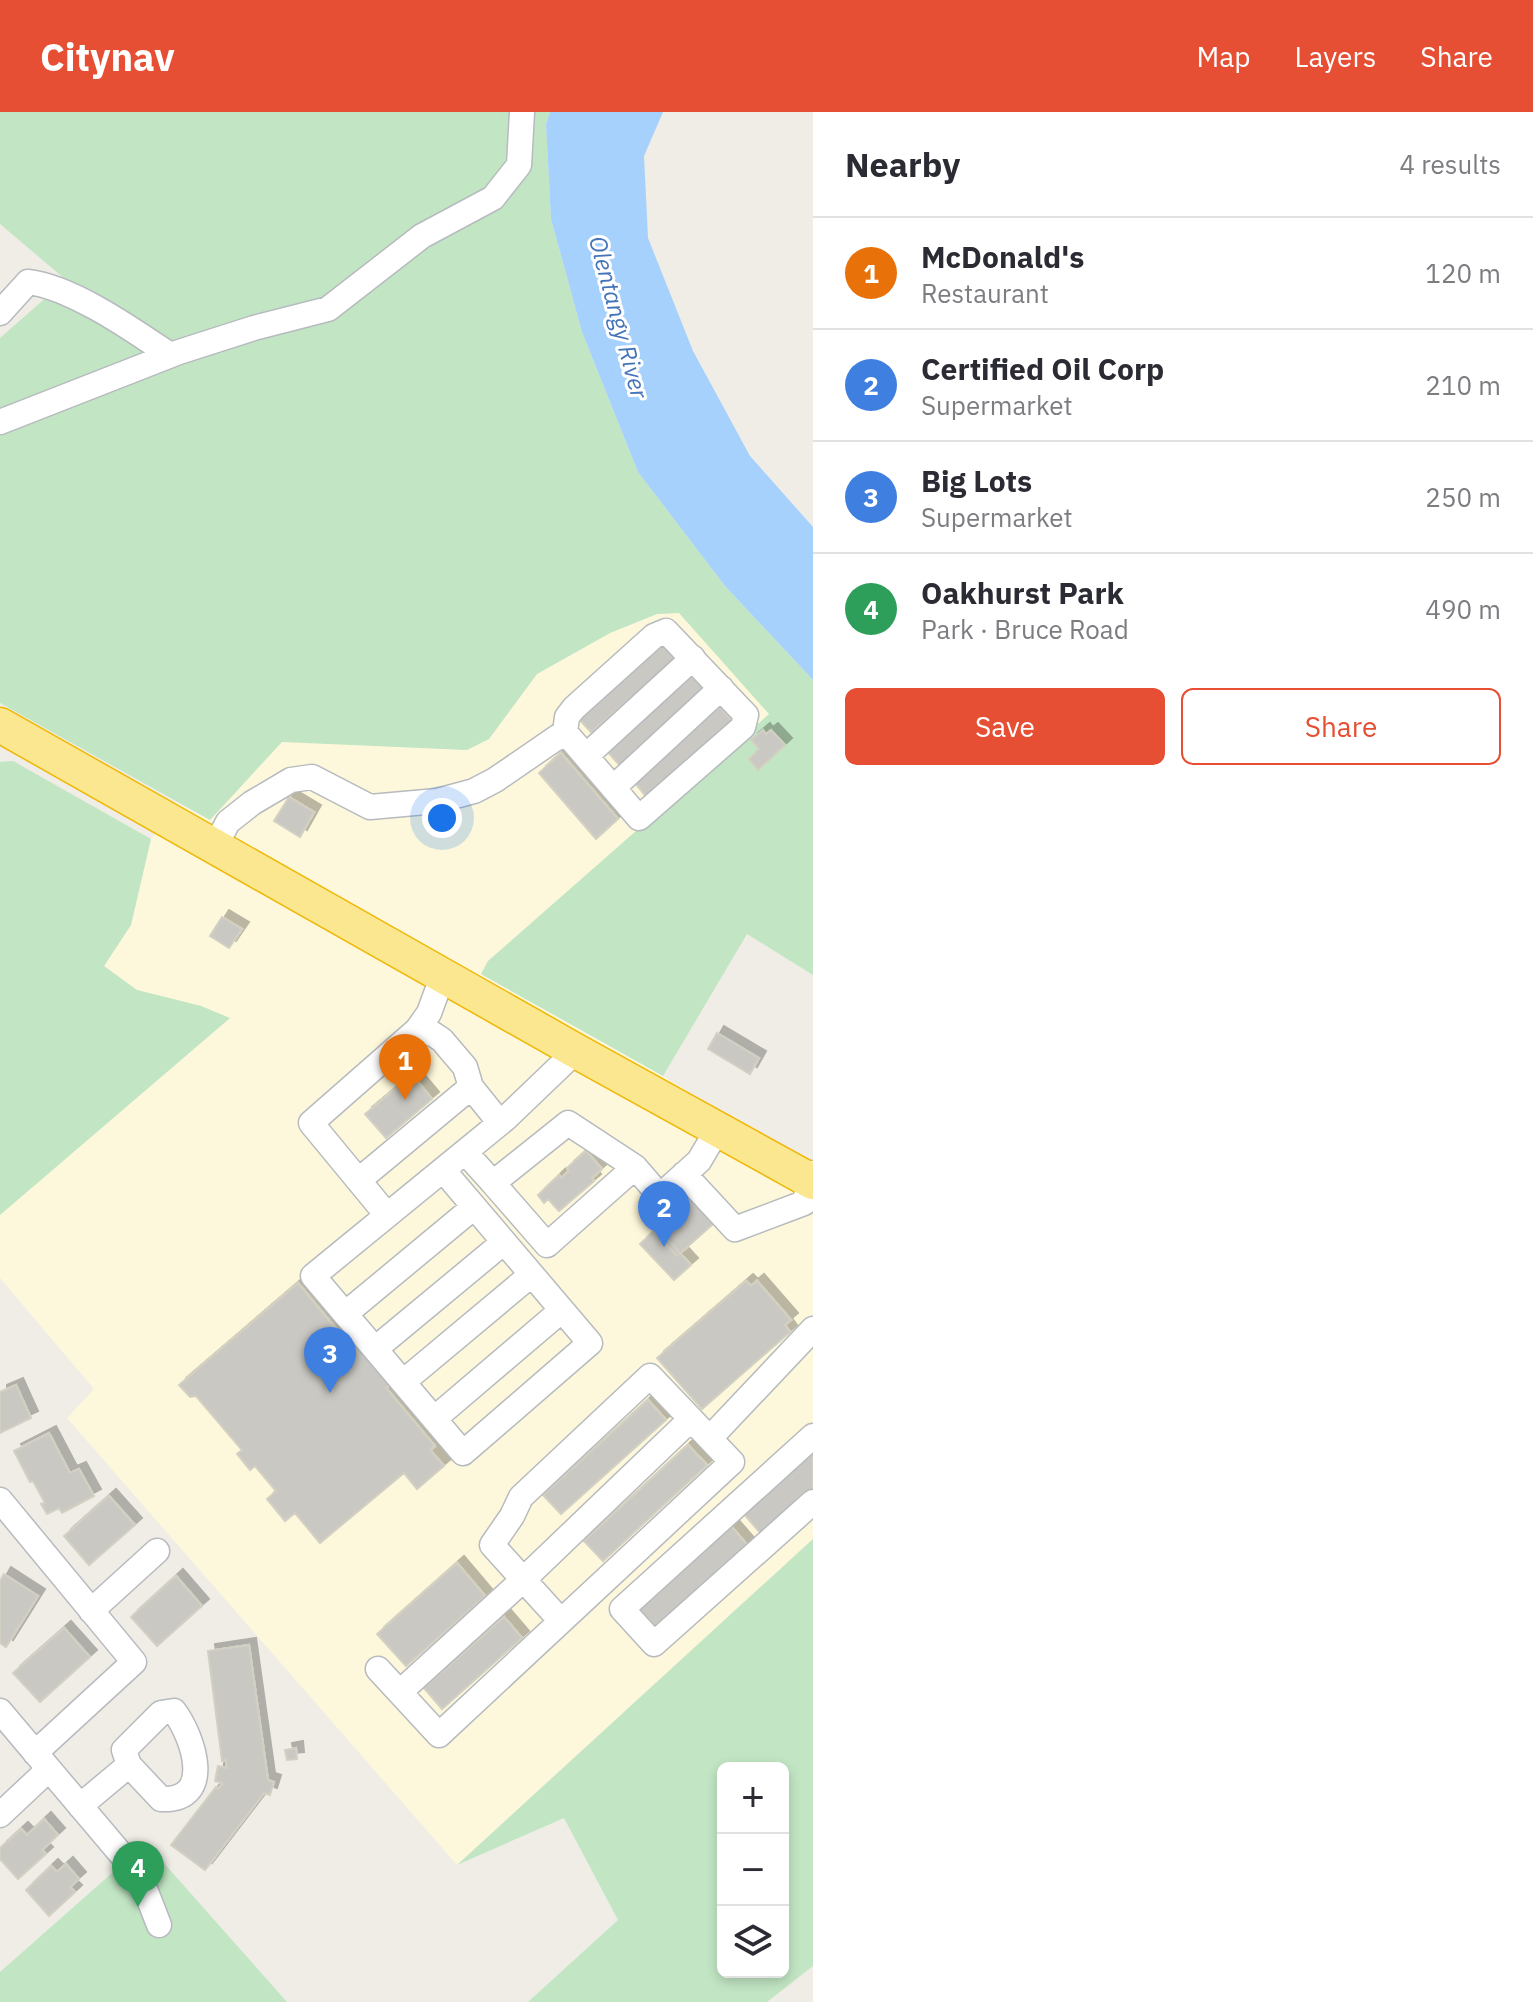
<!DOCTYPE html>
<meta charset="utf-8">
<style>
body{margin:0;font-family:"IBM Plex Sans",sans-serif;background:#f7f7f7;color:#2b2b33}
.controls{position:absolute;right:24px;bottom:24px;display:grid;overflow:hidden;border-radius:12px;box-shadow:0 4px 12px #0003}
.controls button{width:72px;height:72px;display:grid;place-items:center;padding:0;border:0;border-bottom:2px solid #e1e1e2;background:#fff;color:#2b2b33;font:40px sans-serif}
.you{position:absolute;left:442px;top:706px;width:28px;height:28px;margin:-20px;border:6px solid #fff;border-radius:50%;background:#1a73e8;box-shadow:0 0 0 12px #1a73e833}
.badge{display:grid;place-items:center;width:52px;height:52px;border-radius:50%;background:#e64f34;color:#fff;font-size:26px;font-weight:700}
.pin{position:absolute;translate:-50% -66px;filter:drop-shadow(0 2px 4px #0008)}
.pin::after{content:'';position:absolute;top:42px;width:28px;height:24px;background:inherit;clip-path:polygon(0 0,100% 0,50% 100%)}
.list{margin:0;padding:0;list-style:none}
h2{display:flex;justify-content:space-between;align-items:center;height:104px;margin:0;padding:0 32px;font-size:34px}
h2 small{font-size:26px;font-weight:400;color:#7c7c81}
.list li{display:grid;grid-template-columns:52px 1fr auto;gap:24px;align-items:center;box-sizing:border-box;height:112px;padding:0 32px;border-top:2px solid #e1e1e2}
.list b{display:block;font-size:30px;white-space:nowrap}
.list p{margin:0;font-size:26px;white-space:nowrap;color:#7c7c81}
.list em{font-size:26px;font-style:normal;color:#7c7c81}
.actions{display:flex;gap:16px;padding:24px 32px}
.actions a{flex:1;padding:18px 0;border:2px solid #e64f34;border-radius:12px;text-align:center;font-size:28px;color:#e64f34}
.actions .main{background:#e64f34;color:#fff}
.icon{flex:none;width:44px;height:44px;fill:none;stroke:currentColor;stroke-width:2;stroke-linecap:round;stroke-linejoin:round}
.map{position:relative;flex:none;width:813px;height:1890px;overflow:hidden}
header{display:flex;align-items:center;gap:48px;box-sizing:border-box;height:112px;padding:0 40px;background:#e64f34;color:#fff}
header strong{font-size:38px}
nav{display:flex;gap:44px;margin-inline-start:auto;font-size:28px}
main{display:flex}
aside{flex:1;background:#fff}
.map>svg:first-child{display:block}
.commercial{fill:#fdf8db}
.green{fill:#c2e6c4;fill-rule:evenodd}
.water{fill:#a6d1fd}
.building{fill:#cac8c2;stroke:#d3d0c3;stroke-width:2;filter:url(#shadow)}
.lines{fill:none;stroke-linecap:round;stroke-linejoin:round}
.minor-casing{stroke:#b7babe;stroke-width:27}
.highway-casing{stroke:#efb705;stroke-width:37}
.minor{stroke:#fff;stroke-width:24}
.highway{stroke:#fbe790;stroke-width:34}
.labels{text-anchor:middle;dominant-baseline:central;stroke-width:6;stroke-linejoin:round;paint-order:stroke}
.water-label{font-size:24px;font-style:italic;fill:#4575b8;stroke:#fff}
</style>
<header>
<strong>Citynav</strong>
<nav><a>Map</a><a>Layers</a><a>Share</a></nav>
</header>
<main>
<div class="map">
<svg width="813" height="1890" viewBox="0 0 813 1890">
<defs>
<filter id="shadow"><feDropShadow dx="7" dy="-7" stdDeviation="0" flood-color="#0004"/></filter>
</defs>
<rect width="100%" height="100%" fill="#efede5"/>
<path class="commercial" d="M679,501L770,602L488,849L481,862L663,964L813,1056V1427L457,1753L67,1306L94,1277L0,1166V1103L229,907L201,894L136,878L104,854L131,813L151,727L175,690L210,708L282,629L467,638L489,627L537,562L610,521L657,502Z"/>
<path class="green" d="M0,0H550L546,12L551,107L582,220L638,360L725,474L813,568V863L747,822L663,964L481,862L488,849L769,602L679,501L657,502L610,521L537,562L489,627L467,638L282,630L210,708L0,591V226L66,168L0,112Z
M13,649L151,727L131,813L104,854L137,878L201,894L230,906L0,1103V650Z
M813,1427V1854L767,1890H528L618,1808L564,1706L457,1753ZM723,1656H783V1860H723Z
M146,1731L287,1890H0V1860Z"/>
<path class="water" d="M550,0H663L644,44L648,126L693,239L750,344L813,415V568L725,474L638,360L582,220L551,107L546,12Z"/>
<path class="building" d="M663,528L678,545L591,620L576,604Z
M693,564L708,581L622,656L607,639Z
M720,595L735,612L649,688L635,671Z
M763,618L766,622L771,618L785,633L758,658L749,647L759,637L751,628Z
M561,641L618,707L596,727L539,661Z
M289,685L314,700L300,725L274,709Z
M222,805L242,817L229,836L210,824Z
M717,921L759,946L750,962L708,937Z
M412,963L432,987L386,1026L365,1002Z
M586,1039L602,1057L592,1066L594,1069L559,1099L548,1087L544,1091L538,1083L559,1063L561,1066L569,1059L567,1056Z
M699,1080L721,1105L677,1144L655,1120Z
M657,1116L691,1153L674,1168L640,1132Z
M746,1169L751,1174L757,1169L791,1208L785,1213L790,1220L702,1297L657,1246Z
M298,1171L347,1230L352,1226L391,1272L386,1276L435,1334L430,1338L444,1354L417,1377L404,1361L320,1431L295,1401L285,1409L267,1387L276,1379L255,1354L250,1358L237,1342L242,1338L196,1284L190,1285L179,1273Z
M16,1273L31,1306L0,1321V1280Z
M648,1288L666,1308L561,1402L543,1383Z
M49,1321L70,1361L79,1357L94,1384L62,1401L59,1396L47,1402L41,1392L45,1391L33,1369L30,1370L14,1339Z
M688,1333L707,1353L603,1449L584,1429Z
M813,1340V1378L762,1423L744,1402Z
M109,1384L135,1413L89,1453L64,1424Z
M730,1413L749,1435L655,1521L635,1500Z
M457,1451L485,1484L406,1554L377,1522Z
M4,1462L38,1484L6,1535L0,1531V1469Z
M176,1464L202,1494L157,1534L131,1505Z
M504,1505L522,1526L442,1597L424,1576Z
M64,1516L90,1545L40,1590L13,1561Z
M249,1533L268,1668L274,1670L270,1683L264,1681L205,1758L171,1733L216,1675L218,1677L223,1671L215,1669L218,1654L227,1656L226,1648L222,1649L208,1539Z
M296,1636L297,1647L287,1648L285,1638Z
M44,1707L58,1723L42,1738L46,1742L18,1767L0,1747V1736L21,1717L27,1723Z
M66,1752L79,1767L70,1775L75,1780L49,1804L26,1778L51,1754L57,1760Z"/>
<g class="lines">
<defs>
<path id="minor" d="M0,201L28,170C72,175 133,218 170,243
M0,310L179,240L254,216L328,197L422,124L493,86L519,53L522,0
M586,644L693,546
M613,676L721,576
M215,734L228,710L252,691L291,668L312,665L370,695L437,689L474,679L495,668L565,620L639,706L743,615L746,603L666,519L654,524L574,596L567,605L565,620
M417,918L433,922L442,928L465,955L471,975L500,1011
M465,1040L493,1071L568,1011L635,1055L660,1084L699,1049L718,1017
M443,1058L590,1231L463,1341L313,1164L505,1007L576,939
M684,1062L735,1117L804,1091L813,1061
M359,1068L471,975
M493,1071L547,1133L635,1055
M387,1103L311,1011L417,918L429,901L443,863
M345,1202L474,1095
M375,1237L504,1130
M403,1270L531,1163
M434,1307L562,1198
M813,1324L622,1497L654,1532L813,1390
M710,1326L813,1217
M0,1388L134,1550L35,1641
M91,1499L157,1439
M378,1557L439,1623L732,1350L650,1264L521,1385L512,1404L492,1433L561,1509
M400,1580L523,1468L691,1307
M0,1599L126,1748L145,1777L159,1813
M174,1599C194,1626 215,1690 161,1687L129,1653L124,1638L161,1601Z
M80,1694L129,1653
M0,1703L49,1657"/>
<path id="highway" d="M0,613L576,939L813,1070"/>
</defs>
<use href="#minor" class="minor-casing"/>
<use href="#highway" class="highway-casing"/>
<use href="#minor" class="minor"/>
<use href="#highway" class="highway"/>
</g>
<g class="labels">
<g class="water-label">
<text transform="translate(619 205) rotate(75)">Olentangy River</text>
</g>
</g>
</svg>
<div class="controls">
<button>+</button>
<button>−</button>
<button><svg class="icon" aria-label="layers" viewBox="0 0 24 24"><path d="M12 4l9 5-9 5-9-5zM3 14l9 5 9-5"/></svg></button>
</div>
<div class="you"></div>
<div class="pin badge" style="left:405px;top:988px;background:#e8710a">1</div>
<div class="pin badge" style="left:664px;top:1135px;background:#3f7fe0">2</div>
<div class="pin badge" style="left:330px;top:1281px;background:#3f7fe0">3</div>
<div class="pin badge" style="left:138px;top:1795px;background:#2e9e5b">4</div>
</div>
<aside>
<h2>Nearby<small>4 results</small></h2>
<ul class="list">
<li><span class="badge" style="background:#e8710a">1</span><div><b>McDonald's</b><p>Restaurant</p></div><em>120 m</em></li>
<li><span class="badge" style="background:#3f7fe0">2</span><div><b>Certified Oil Corp</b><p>Supermarket</p></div><em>210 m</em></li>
<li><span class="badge" style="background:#3f7fe0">3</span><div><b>Big Lots</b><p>Supermarket</p></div><em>250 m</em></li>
<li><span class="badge" style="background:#2e9e5b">4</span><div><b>Oakhurst Park</b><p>Park · Bruce Road</p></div><em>490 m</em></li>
</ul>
<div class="actions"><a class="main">Save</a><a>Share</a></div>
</aside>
</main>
